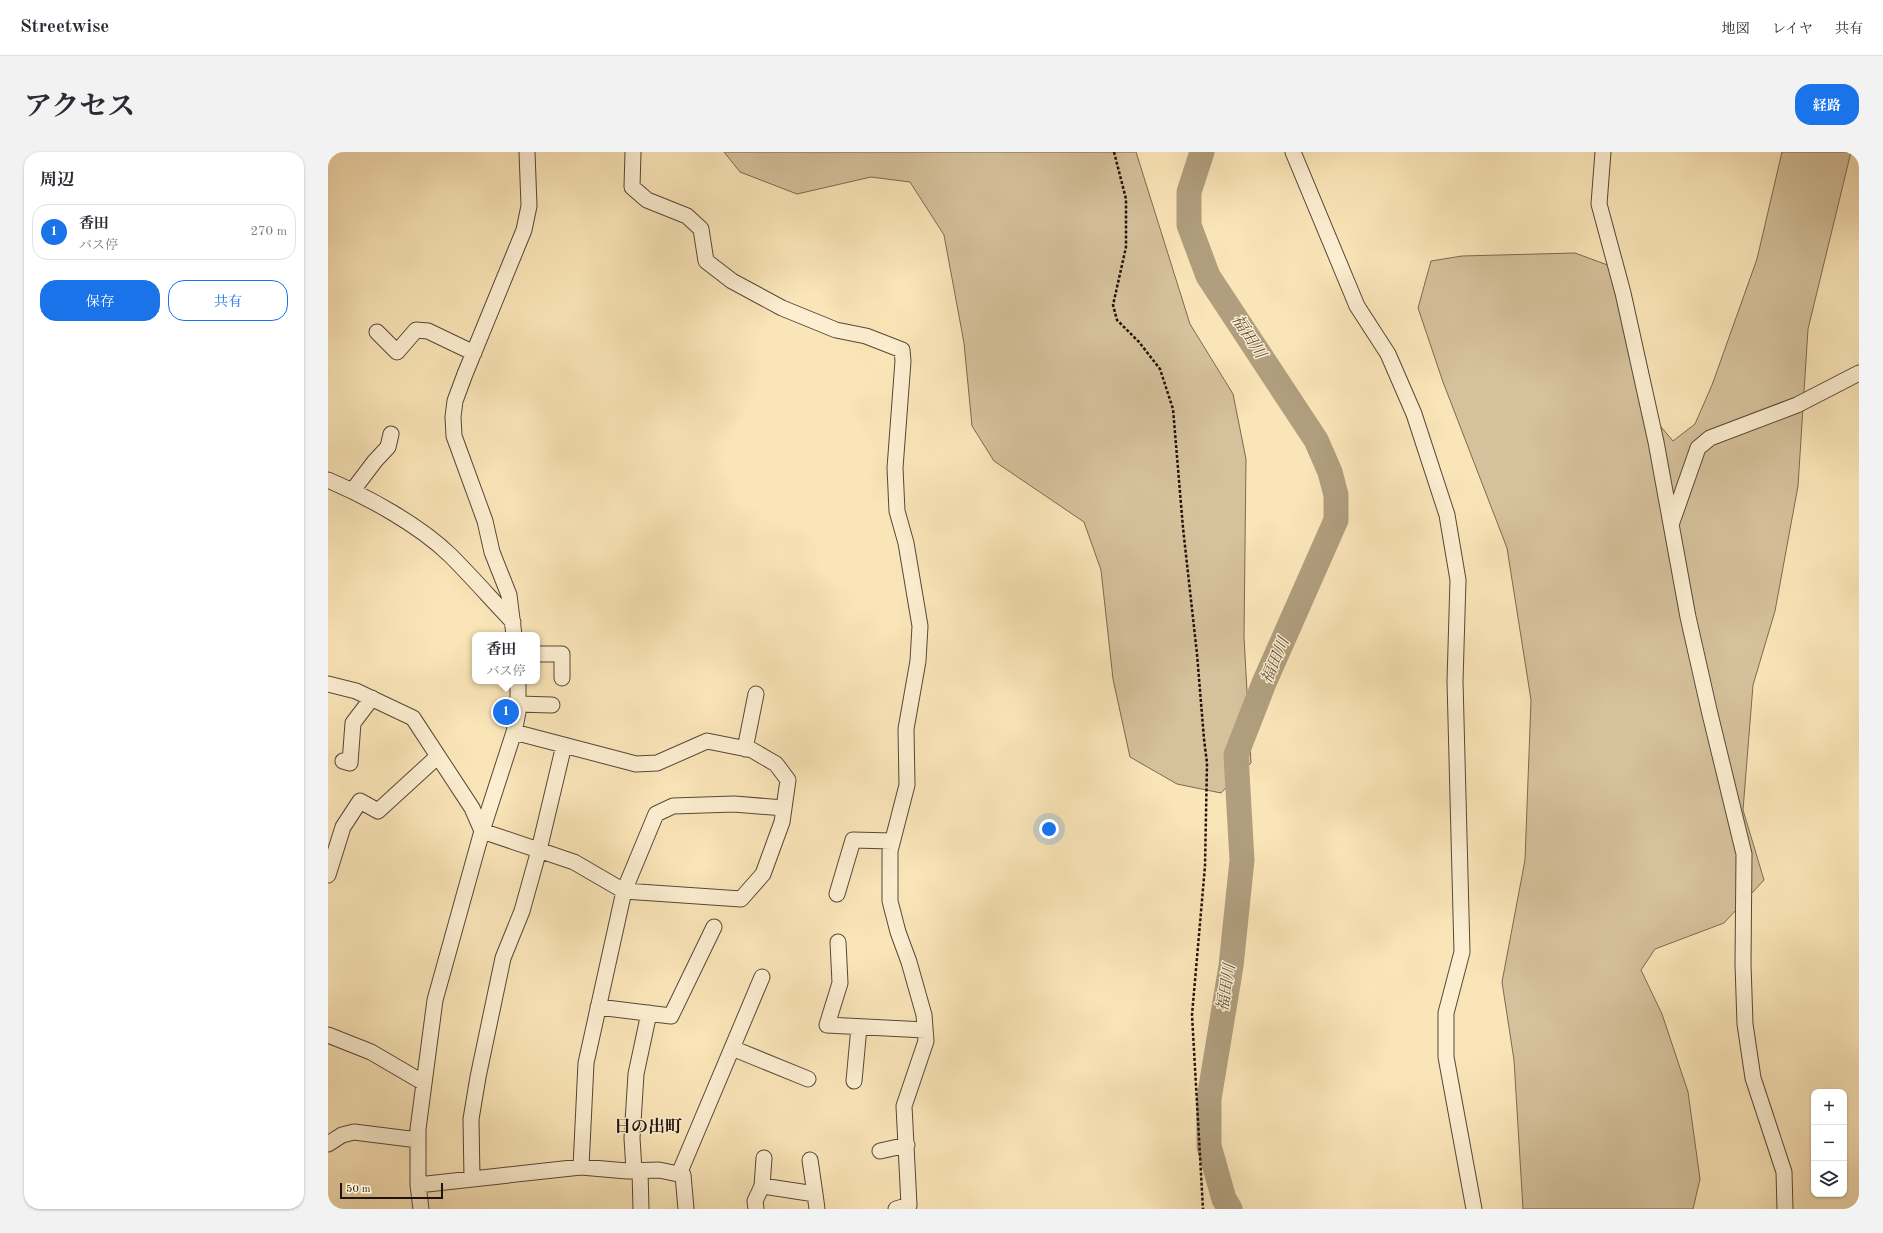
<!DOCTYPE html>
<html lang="ja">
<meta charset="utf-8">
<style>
body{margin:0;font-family:"Old Standard TT","Noto Serif JP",serif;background:#f2f2f3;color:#2b2b33}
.controls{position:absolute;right:12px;bottom:12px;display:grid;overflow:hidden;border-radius:8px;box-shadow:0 1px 3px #0004}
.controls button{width:36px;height:36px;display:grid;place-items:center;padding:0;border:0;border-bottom:1px solid #e1e1e2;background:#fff;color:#2b2b33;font:20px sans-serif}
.scale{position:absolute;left:12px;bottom:10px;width:103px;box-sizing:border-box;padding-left:4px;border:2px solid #21130c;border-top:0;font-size:11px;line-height:14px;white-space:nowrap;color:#21130c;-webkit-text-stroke:3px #fceed1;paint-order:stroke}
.you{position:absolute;left:721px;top:677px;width:14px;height:14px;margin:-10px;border:3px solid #fff;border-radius:50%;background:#1a73e8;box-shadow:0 0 0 6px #1a73e833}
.badge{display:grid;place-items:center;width:26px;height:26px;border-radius:50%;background:#1a73e8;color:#fff;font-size:13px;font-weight:700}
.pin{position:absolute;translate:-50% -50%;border:2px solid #fff;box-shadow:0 1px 4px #0006}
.popup{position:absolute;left:144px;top:480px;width:68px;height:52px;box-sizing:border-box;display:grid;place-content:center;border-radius:8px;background:#fff;filter:drop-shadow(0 1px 3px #0005);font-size:13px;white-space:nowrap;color:#7c7c81}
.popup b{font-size:15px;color:#2b2b33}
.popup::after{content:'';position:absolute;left:50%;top:100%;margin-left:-8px;border:8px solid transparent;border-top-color:#fff}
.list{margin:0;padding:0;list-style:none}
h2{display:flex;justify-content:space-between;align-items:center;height:52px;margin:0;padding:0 16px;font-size:17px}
h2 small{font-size:13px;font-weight:400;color:#7c7c81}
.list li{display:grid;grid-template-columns:26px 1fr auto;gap:12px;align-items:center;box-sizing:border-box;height:56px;margin:0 8px 8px;padding:0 8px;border:1px solid #e1e1e2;border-radius:16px}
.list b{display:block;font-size:15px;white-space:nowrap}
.list p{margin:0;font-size:13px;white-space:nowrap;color:#7c7c81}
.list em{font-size:13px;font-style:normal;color:#7c7c81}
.actions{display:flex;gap:8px;padding:12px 16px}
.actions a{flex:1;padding:9px 0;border:1px solid #1a73e8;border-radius:16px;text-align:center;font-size:14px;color:#1a73e8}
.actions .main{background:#1a73e8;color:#fff}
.icon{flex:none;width:22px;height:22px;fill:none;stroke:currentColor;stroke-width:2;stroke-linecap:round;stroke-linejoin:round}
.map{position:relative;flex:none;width:1531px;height:1057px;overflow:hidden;border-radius:16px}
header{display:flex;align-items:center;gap:24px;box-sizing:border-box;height:56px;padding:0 20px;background:#fff;border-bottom:1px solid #e1e1e2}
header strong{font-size:19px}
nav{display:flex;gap:22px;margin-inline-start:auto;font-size:14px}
.intro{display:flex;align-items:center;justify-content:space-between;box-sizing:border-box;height:96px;padding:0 24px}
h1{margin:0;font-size:28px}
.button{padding:10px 18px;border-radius:16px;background:#1a73e8;color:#fff;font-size:14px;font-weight:700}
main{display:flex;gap:24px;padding:0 24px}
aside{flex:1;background:#fff;border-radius:16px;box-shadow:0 1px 3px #0004}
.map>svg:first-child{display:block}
.green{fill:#d5c19b;stroke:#7b6a54}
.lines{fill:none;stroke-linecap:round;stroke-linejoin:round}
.river{stroke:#b09e7e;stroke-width:25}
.minor-casing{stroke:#574837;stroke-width:17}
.path{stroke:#21130c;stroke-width:2.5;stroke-dasharray:3 2;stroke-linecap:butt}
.minor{stroke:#fceed1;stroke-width:15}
.labels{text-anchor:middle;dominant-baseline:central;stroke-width:3;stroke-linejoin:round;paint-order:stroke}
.water-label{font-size:16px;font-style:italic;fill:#61523f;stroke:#fceed1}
.quarter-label{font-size:17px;font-weight:bold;fill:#21130c;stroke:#fceed1}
</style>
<header>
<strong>Streetwise</strong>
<nav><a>地図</a><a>レイヤ</a><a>共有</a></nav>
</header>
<div class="intro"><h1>アクセス</h1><a class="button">経路</a></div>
<main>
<aside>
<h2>周辺<small></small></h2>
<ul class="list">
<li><span class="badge">1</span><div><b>香田</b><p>バス停</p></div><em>270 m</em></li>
</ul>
<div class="actions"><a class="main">保存</a><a>共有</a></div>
</aside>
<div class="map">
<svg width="1531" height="1057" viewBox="0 0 1531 1057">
<rect width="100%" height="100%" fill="#fae5b8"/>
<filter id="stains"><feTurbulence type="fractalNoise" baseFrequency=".005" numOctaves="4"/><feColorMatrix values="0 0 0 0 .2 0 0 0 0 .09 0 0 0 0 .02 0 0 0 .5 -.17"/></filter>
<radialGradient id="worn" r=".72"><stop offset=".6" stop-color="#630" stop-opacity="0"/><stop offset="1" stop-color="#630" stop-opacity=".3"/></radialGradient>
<path class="green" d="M396,0H808L862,172L905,242L918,307L916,485L923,611L893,641L849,632L802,605L785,527L773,418L756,370L666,309L644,274L636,191L616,83L582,30L543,25L469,42L412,20Z
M1454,0H1523L1480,177L1470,334L1447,459L1425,533L1415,658L1436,728L1396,771L1327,797L1313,818L1334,862L1360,940L1372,1027L1365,1057H1195L1186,908L1174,830L1197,708L1203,548L1179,396L1115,230L1090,156L1103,109L1134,104L1247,101L1285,115L1323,263L1345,289L1367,272L1384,233L1429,107Z"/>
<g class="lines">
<path class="river" d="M874,0L861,40V73L880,124L988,288L1002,320L1008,343V368L936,531L908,603L914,708L903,814L881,947V994L896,1047L902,1057"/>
<defs>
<path id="minor" d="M305,0L304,35L319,48L359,64L373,77L378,109L404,129L454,156L508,178L538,184L574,198L575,209L567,316L569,359L578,391L592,474L590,509L578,577L579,633L562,699V749L570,780L581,810L596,863L598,889L576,954L581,1053L568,1057
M965,0L1029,154L1060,202L1086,262L1119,363L1130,428L1127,529L1134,800L1118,861V905L1146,1057
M1275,0L1271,52L1295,141L1328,290L1360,465L1381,558L1416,702L1415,812L1417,872L1425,926L1456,1020L1457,1057
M49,180L69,200L88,178L100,179L146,201
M0,328C40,345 91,373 122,403C144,425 164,448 185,470
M25,338L47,309L60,295L63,282
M1344,370L1370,296L1382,286L1469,253L1531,221
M186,483L181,443L164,400L157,369L126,284L125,265L127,249L137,222L196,78L201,54L199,0
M209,502H234V526
M0,532L28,539L85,566L144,656L154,679L246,710L296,739L258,911L253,1015
M190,552L224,553
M186,580L308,612L329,611L379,589L424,598L448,612L460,628L454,670L435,722L413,747L296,739L328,662L345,654L406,652L456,656
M417,597L428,542
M15,609L22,611L25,571L44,546
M0,723L15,675L32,649L50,659L109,605
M509,742L525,688L564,689
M510,790L512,831L499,873L597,878
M270,855L343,864L386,775
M0,883L43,900L96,931
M404,896L480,927
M526,929L531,875
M0,992L14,983L26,980L90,988
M552,999L579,993
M436,1006L434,1034L487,1042L489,1057
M482,1008L487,1042
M306,1019L304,986L308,922L321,861
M312,1019L313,1057
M351,1022L434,825
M144,1027L143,967L150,925L175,806L194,759L211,698L236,593
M90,1033L253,1015L299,1019L331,1018L355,1023L358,1057
M93,1057L90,1033V977L107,848L154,679L186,580L190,560V529
M428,1057L427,1049L434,1034"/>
</defs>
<use href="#minor" class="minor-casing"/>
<path class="path" d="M786,0L798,47V95L785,153L789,168L811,190L832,217L845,257L855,376L869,502L876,587L879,611L877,714L864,863L875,1057"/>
<use href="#minor" class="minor"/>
</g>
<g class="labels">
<g class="water-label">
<text transform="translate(920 185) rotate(57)">福田川</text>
<text transform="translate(948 509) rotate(-67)">福田川</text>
<text transform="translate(899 836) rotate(-81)">福田川</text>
</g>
<g class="quarter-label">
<text x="320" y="975">日の出町</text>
</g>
</g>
<rect width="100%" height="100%" filter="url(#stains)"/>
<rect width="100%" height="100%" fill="url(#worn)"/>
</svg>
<div class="controls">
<button>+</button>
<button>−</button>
<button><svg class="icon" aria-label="layers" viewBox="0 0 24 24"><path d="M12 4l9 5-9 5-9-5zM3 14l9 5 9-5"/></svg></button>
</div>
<div class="scale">50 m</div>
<div class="you"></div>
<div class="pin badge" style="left:178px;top:560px">1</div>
<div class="popup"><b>香田</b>バス停</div>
</div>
</main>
